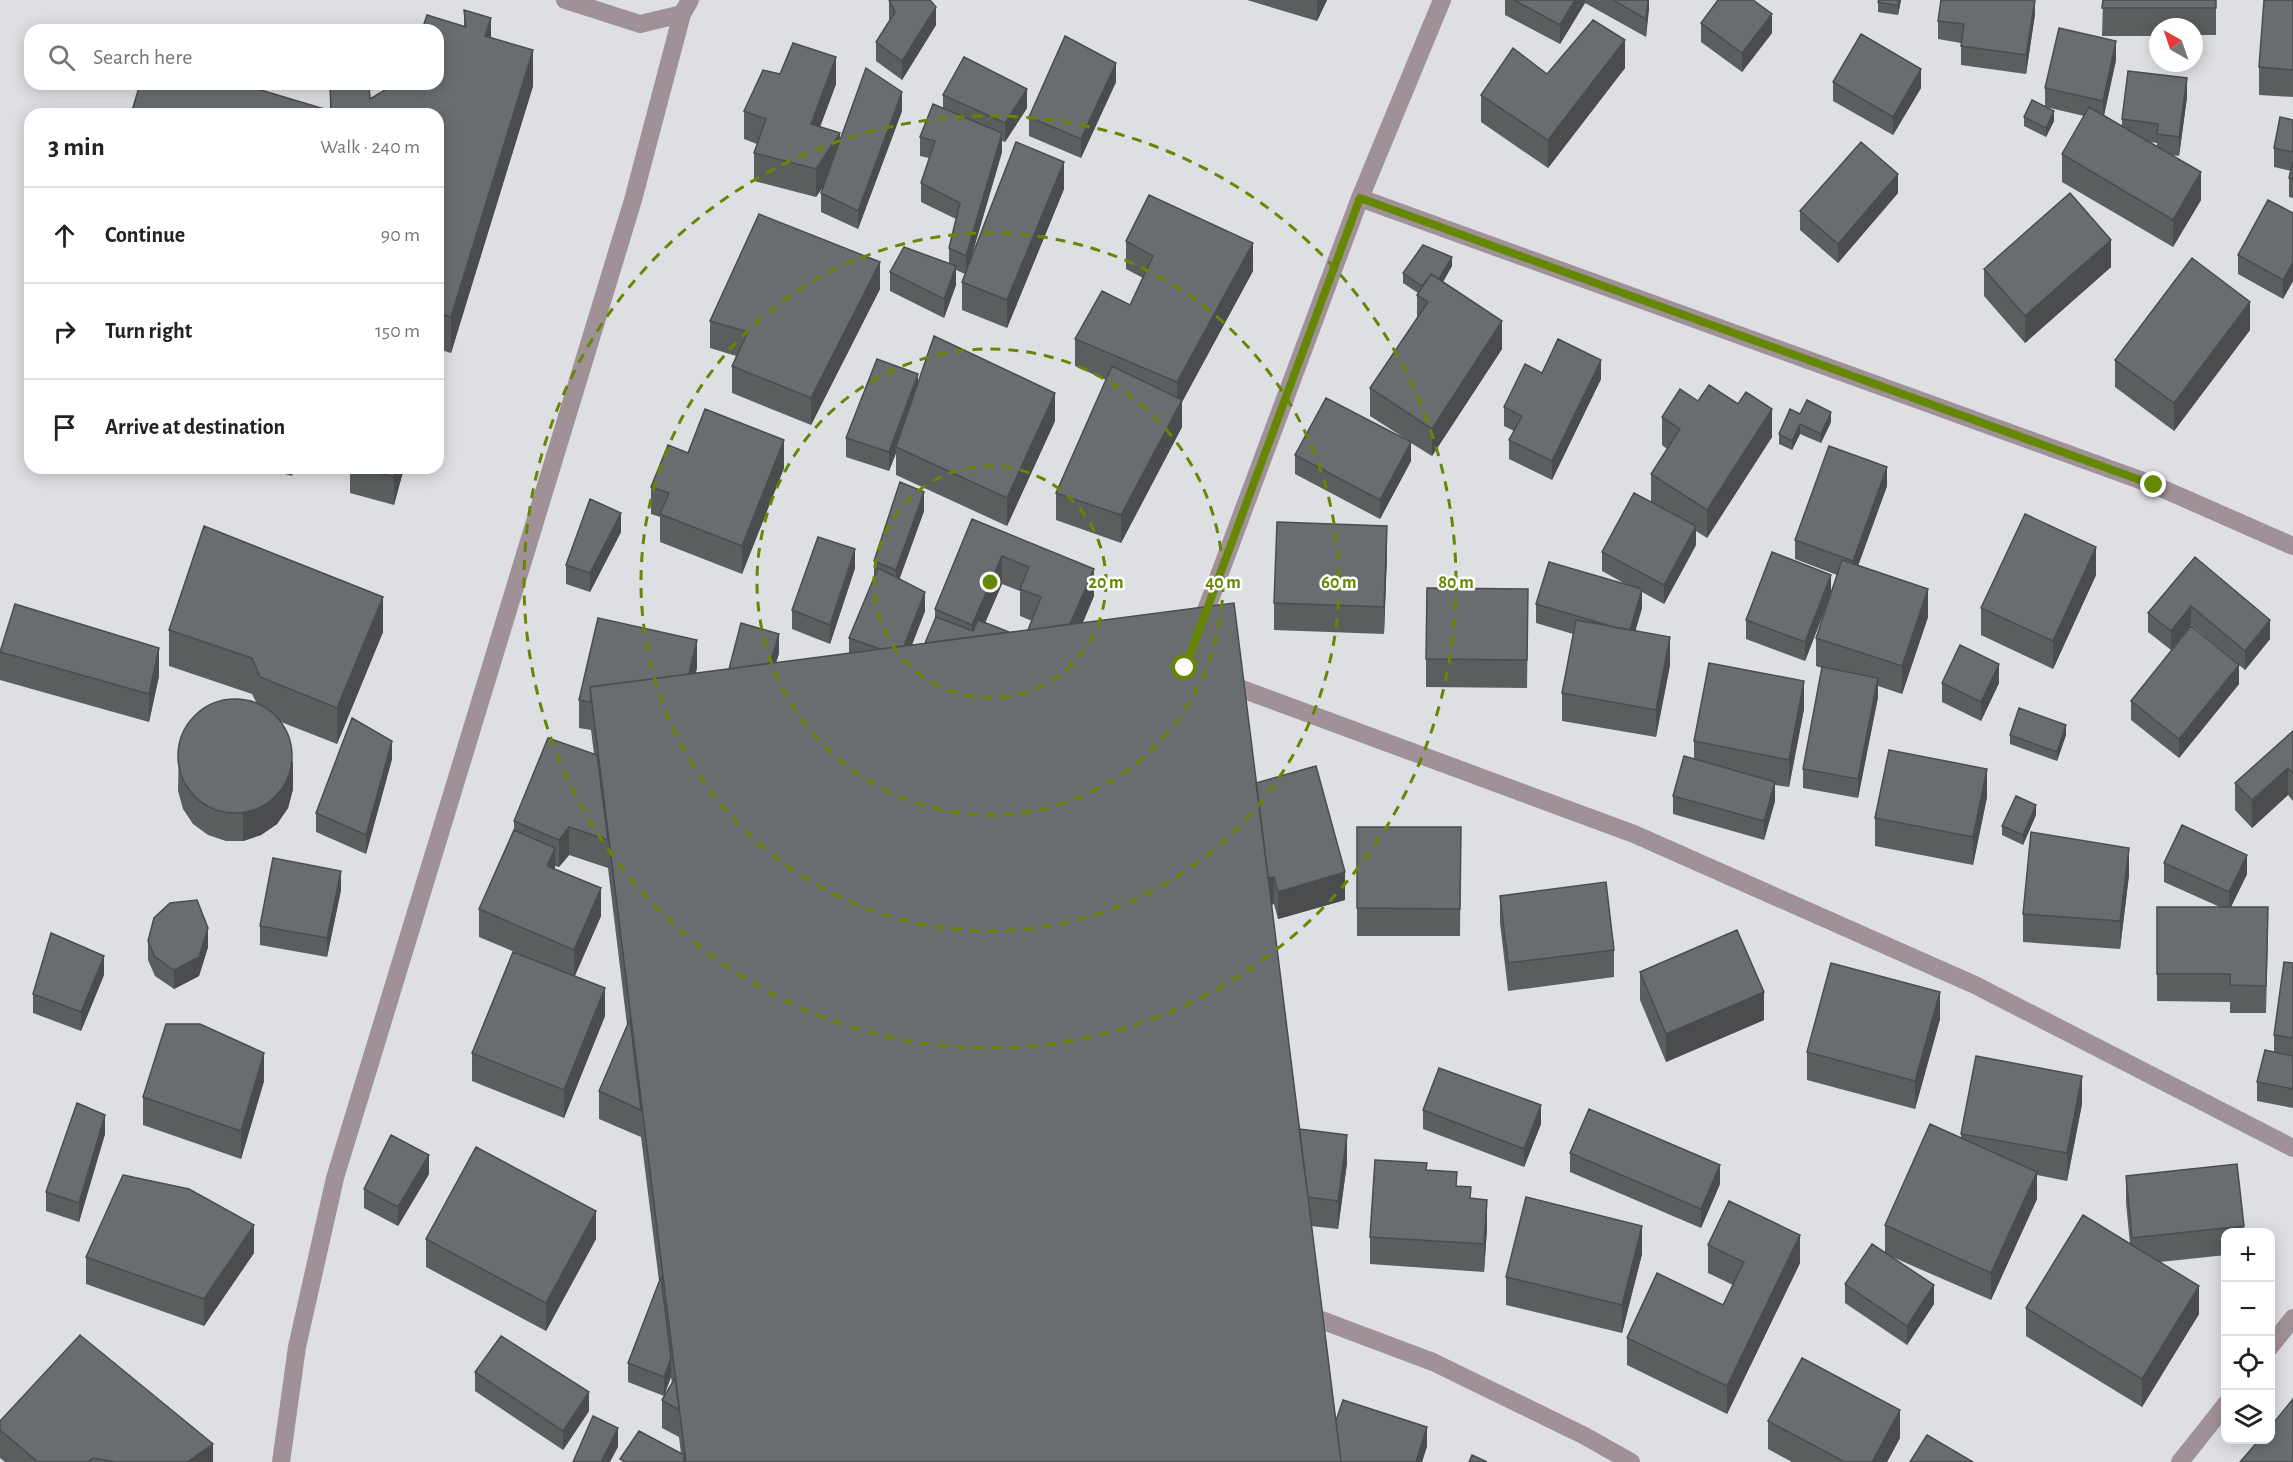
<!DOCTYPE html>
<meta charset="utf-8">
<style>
body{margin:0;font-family:"Alegreya Sans",sans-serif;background:#f2f2f2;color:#222}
.controls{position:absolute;right:18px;bottom:18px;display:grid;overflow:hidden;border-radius:12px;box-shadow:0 3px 15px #0003}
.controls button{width:54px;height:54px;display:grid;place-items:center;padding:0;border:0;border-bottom:2px solid #e0e0e0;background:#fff;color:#222;font:30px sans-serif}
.compass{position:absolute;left:2149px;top:18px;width:54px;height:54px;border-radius:50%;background:#fff;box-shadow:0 3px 15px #0003;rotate:320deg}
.stop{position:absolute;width:18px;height:18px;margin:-14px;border:4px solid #668703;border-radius:50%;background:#fff}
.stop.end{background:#668703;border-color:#fff;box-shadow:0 2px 6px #0008}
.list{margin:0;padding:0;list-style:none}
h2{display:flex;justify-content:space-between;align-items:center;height:78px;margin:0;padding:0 24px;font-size:26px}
h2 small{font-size:20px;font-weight:400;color:#767676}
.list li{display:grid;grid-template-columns:39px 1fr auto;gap:18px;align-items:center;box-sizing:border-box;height:96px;padding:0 24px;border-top:2px solid #e0e0e0}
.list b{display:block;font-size:22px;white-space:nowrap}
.list em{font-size:20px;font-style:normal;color:#767676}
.icon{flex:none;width:33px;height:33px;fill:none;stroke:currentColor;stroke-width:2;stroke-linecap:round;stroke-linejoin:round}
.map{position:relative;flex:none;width:2293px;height:1462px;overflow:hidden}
.search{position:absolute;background:#fff;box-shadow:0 3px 15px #0003;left:24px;top:24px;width:420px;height:66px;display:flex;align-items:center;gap:15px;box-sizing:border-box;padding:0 21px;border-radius:18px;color:#767676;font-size:22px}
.panel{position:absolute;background:#fff;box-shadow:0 3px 15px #0003;left:24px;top:108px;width:420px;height:366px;border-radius:18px}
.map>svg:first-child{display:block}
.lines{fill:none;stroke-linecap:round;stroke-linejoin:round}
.minor{stroke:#a09198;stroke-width:18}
.wall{fill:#5b5e5f;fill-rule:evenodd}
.shaded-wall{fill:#4a4c4e}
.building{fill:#6a6d6f;stroke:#4a4c4e;stroke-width:1.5}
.route{stroke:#668703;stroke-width:8}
.ring{fill:none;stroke:#668703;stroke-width:3;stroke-dasharray:10 8}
.centre{fill:#668703;stroke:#fff;stroke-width:3}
.ring-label{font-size:18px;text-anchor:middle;font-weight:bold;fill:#668703;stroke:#fff;stroke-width:5;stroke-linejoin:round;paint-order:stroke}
</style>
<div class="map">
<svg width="2293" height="1462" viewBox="0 0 2293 1462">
<rect width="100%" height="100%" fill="#dddfe2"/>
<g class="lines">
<path class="minor" d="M565,0L640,24L682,14
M1360,198L2154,485L2293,546
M1199,629L1360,198L1442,0
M1223,682L1634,834L1975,985L2293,1148
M1300,1312L1433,1362L1583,1435L1631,1462
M2270,1347L2293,1318
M281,1462L297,1347L335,1178L633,200L682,14L690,0
M2180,1462L2226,1404"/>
</g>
<path class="wall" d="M889,0L936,25L902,80L876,61V42L890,20L889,18Z
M1247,0H1327L1317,21Z
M1505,0H1649L1646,37L1585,3L1560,44L1505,15Z
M1901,0L1898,15L1878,12V2Z
M2035,0V14L2026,74L1961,65V43L1938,39V21Z
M2103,0H2216V35H2194V27H2158V36H2102Z
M2293,0V97L2259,95V67Z
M464,10L491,37L533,86L451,353L438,349V114L330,111V85L370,99L385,90L438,84L464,27Z
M1701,23L1772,33L1742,72L1701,42Z
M2116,60L2104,115L2122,126V119L2187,97L2179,156L2171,155L2201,200L2173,247L2062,182V154L2084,116L2046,107L2054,121L2046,137L2024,126V117L2045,107V88ZM2149,142L2157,143V146Z
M1625,68L1548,168L1481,122V95L1547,74Z
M780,74L836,84L820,127L840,140L902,111L858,229L821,212V193L823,187L816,197L754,181V153L757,144L744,139V111Z
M1116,82L1081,158L1029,136V117Z
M1833,82L1921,88L1893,135L1833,101Z
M943,95L1027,108L1005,142L1002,141V152L970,262L1064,189L1007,328L962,310V282L965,274L956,270V285L944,318L890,291V272L949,263V248L956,219L921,202V183L929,158L920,156V137L943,108Z
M2293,120V198L2289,197V178L2291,171L2274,167V148Z
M1898,193L1838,263L1800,230V211Z
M2293,213V281L2283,299L2238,274V255Z
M1126,241L1253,271L1182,402V427L1121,543L1056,520V493L1106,380L1075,366V339L1130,305L1143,278L1126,269Z
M1452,266L1443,282L1502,349L1432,456L1411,443V461L1380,519L1295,474V455L1409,441L1370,416V388L1417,318V295L1418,293L1403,283V273Z
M2111,267L2025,343L1984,296V269Z
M880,289L811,425L732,393V366L736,356L710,348V321Z
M2250,330L2174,431L2115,387V360Z
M1542,373L1601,379L1552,480L1509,459V440L1514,431L1504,426V407Z
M918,382L1055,421L1007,526L896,475V453L889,471L846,457V438Z
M1698,401L1772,437L1707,538L1696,531V545L1664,604L1642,592V608L1635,631L1670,665L1656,737L1562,721V693L1573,634L1536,623V604L1629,586L1602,571V552L1651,502V474L1667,449L1662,445V417Z
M1800,414L1831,422L1821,443L1800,434L1792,450L1779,444V434Z
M688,453L784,468L742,574L660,542V517L651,514V487Z
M263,468H294L292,476Z
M350,468H404L394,505L350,493Z
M1887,486L1858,565L1928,617L1902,694L1878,686V697L1858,798L1803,788V769L1822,668L1816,666V638L1828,602L1805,661L1746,639V620L1831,593L1837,575L1795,559V540Z
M924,511L899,579L925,611L912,645L925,643L935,620V609L972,519L1094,596L1083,622L1256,783L1345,900L1278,919L1274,904L1271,905L1299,1129L1347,1163L1338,1229L1311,1226L1336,1421L1427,1446L1422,1462H619L681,1454L679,1437L662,1428V1400L672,1383L671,1377L664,1396L628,1382V1363L659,1281L641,1137L599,1119V1091L627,1025L608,868L569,855L559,867L555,866V869L601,916L575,976L605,1016L564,1118L472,1081V1053L522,955L479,937V909L514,830V821L594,754L591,730L579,728V700L598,618L697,668L695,673L729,669L779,653L776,663L849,653V638L874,578V561ZM1002,584L1020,591V616L1032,621L1028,630L1009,632L985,622Z
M621,532L590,592L566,584V565Z
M1387,554L1384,634L1274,630V603Z
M2195,557L2270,639L2245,670L2239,665V684L2179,758L2131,720V701L2238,664L2191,625L2171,650L2148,632V613Z
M855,568L830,644L792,629V610Z
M2096,575L2053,669L1981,635V608Z
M1528,616L1527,688L1426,687V659Z
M169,630L383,632L337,744L281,722L293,789L288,808L277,824L261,835L243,841H226L208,835L193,824L183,809L178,791L179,745L256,702L252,694L169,666Z
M0,652L159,676L149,722L0,680Z
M1942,683H1999L1981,721L1942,702Z
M1804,709L1789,787L1775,785V801L1764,840L1673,814V796L1694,759V741Z
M2293,731V801L2288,795L2252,828L2235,810V783Z
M2010,735H2066L2057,761L2010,744Z
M392,759L366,854L316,832V813Z
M1987,797L1973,865L1875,846V818Z
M2036,815L2023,845L2002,835V826Z
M1357,827H1461L1460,936H1357Z
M2164,863L2247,874L2231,907L2268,935L2266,1013H2230V1002L2157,1001V907H2220L2164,882Z
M2129,875L2120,949L2023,942V914Z
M341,890L327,957L260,945V926Z
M1500,896L1614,950V977L1508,991L1500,923Z
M148,941L208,947L199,976L174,989L155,976L148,960Z
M2293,963V1108L2257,1101V1082L2274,1051V1035Z
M1640,972L1764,1020L1666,1062L1640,1000Z
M104,975L81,1031L33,1013V994Z
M1940,1019L1915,1109L1807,1080V1052Z
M264,1081L241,1159L143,1125V1097Z
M2082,1104L2067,1181L2037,1175V1199L1991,1300L1890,1256L1934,1304L1907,1345L1845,1303V1284L1885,1252V1225L1961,1138V1134Z
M1423,1110L1541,1124L1524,1167L1423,1129Z
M105,1134L79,1222L46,1211V1192Z
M1570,1153L1720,1184L1701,1228L1570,1172Z
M1427,1170L1457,1186L1487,1228L1484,1272L1370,1264V1237Z
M429,1174L398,1226L364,1208V1189Z
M2126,1176L2244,1226V1233H2226V1255L2160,1262L2199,1314L2142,1407L2026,1336V1308L2130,1244L2126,1203Z
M426,1239H596L546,1331L426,1267Z
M1708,1245L1800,1263L1727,1414L1627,1365V1338L1723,1305L1733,1285L1708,1273Z
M254,1253L204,1326L86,1284V1257Z
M1642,1254L1622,1333L1506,1305V1277Z
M475,1372L589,1411L563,1450L475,1391Z
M0,1421L213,1462H5L0,1458Z
M1768,1421L1900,1438L1887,1462H1792L1768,1449Z"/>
<path class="shaded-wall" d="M1318,0H1327L1317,21V2Z
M1575,0H1585V3L1560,44V25Z
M1648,0H1649V10L1646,37V19Z
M1899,0H1901L1898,15V6Z
M2035,0V14L2026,74V55Z
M936,7V25L902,80V61Z
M1772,14V33L1742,72V53Z
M491,18V54L485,36Z
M1625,40V68L1548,168V140Z
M2116,41V60L2103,120V101Z
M533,50V86L451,353V317Z
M836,57V84L811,151V124Z
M1116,63V82L1081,158V139Z
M1921,69V88L1893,135V117Z
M2187,78V97L2179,156V137Z
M1027,89V108L1005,142V123Z
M902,92V111L858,229V211Z
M2054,111V121L2046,137V128Z
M840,133V161L816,197V169Z
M1002,133V152L966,275V256Z
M1064,162V189L1007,328V300Z
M2201,172V200L2173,247V220Z
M1898,174V193L1838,263V244Z
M2111,240V267L2025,343V316Z
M1253,243V271L1182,402V427L1121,543V515L1177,408V382Z
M1452,257V266L1431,302V292Z
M880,262V289L811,425V398Z
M2293,262V281L2283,299V280Z
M956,266V285L944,318V299Z
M2250,302V330L2174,431V403Z
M1502,321V349L1432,456V429Z
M1601,360V379L1552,480V461Z
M918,374V393L896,447V453L889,471V452Z
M1055,393V421L1007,526V498Z
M1772,409V437L1707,538V510Z
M1831,412V422L1821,443V434Z
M1800,424V434L1792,450V441Z
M784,440V468L742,574V546Z
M1411,442V461L1380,519V500Z
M1887,467V486L1853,580V561Z
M396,468H404L394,505V477Z
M924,492V511L896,589V570Z
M621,513V532L590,592V573Z
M1387,526V554L1384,634V607Z
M1696,526V545L1664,604V585Z
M2096,547V575L2053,669V641Z
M855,549V568L830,644V625Z
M1002,556V584L976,644L972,645V625Z
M1094,569V596L1067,660V632Z
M1831,575V594L1805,661V642Z
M1642,589V608L1630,650V632Z
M1928,589V617L1902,694V666Z
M925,592V611L900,675V656Z
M383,597V632L337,744V708Z
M2191,606V625L2171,650V631Z
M2270,620V639L2245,670V651Z
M779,634V653L765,700V681Z
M1670,637V665L1656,737V710Z
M697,640V668L687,710V682Z
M159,648V676L149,722V694Z
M1999,664V683L1981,721V702Z
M2239,665V684L2179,758V739Z
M1878,678V697L1858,798V779Z
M1804,681V709L1789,787V760Z
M2066,725V735L2057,761V752Z
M392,741V759L366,854V835Z
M293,761V789L288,808L277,824L261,835L243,841V813Z
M2288,768V795L2252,828V800Z
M1987,769V797L1973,865V837Z
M1775,782V801L1764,840V821Z
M2036,805V815L2023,845V835Z
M569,827V855L559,867V840Z
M555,848V876L547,866Z
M2129,848V875L2120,949V921Z
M2247,855V874L2229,911V892Z
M341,871V890L327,957V938Z
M1345,872V900L1278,919V892Z
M1274,877V904L1267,906V879Z
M601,888V916L574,977V950Z
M208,928V947L199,976L174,989V970Z
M104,956V975L81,1031V1012Z
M605,988V1016L564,1118V1090Z
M1764,992V1020L1666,1062V1034Z
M1940,992V1019L1915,1109V1081Z
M264,1053V1081L241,1159V1131Z
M2082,1076V1104L2067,1181V1153Z
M1541,1105V1124L1524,1167V1149Z
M105,1115V1134L79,1222V1203Z
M1347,1135V1163L1338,1229V1201Z
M429,1155V1174L398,1226V1207Z
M1720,1165V1184L1701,1228V1209Z
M2037,1172V1199L1991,1300V1273Z
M1487,1200V1228L1484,1272V1244Z
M596,1211V1239L546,1331V1303Z
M254,1225V1253L204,1326V1299Z
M1642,1226V1254L1622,1333V1305Z
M1800,1235V1263L1727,1414V1386Z
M1934,1285V1304L1907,1345V1326Z
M2199,1286V1314L2142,1407V1379Z
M671,1358V1377L664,1396V1377Z
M589,1392V1411L563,1450V1431Z
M1900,1410V1438L1887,1462H1872Z
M1427,1427V1446L1422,1462H1416Z
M618,1428V1447L610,1462H601Z
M213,1444V1462H187Z"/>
<path class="building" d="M889,0H930L936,7L902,61L876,42L895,12Z
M1514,0H1575L1560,25Z
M1613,0H1648L1646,19Z
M1718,0H1753L1772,14L1742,53L1701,23Z
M1879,0H1899L1898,6L1878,2Z
M1941,0H2035L2026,55L1961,46L1964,24L1938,21Z
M2103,0H2216V8H2102Z
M2264,0H2293V70L2259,67Z
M464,10L491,18L485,36L533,50L451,317L438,313V114H131L140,84H240L331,111L330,85L333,84H369L370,99L385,90L387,84H438V30H422L427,15L466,27Z
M1593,20L1625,40L1548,140L1481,95L1513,48L1547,74Z
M2059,28L2116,41L2103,101L2045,88Z
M1861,34L1921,69L1893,117L1833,82Z
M1065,36L1116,63L1081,139L1029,117Z
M793,43L836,57L811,124L840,133L816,169L754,153L766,119L744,111L763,70L780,74Z
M964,57L1027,89L1005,123L943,95Z
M866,68L902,92L858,211L821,193Z
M2128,71L2187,78L2179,137L2157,134L2158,124L2122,119Z
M2032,100L2054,111L2046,128L2024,117Z
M933,104L1002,133L966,256L949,248L960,203L921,183L935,141L920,137Z
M2089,107L2201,172L2173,220L2062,154Z
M2280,117L2293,120V152L2274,148Z
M1016,142L1064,162L1007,300L962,282Z
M1861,142L1898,174L1838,244L1800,211Z
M2293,161V179L2289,178Z
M2070,193L2111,240L2025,316L1984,269Z
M1149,195L1253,243L1177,382L1075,339L1102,291L1130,305L1153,256L1126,241Z
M2268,200L2293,213V262L2283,280L2238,255Z
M759,214L880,262L811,398L732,366L748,332L710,321Z
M1423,245L1452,257L1439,279L1431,274L1422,286L1403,273Z
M904,247L956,266L944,299L890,272Z
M2192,258L2250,302L2174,403L2115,360Z
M1431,274L1502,321L1432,429L1370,388L1428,302L1417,295Z
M934,336L1055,393L1007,498L896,447Z
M1558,339L1601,360L1552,461L1509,440L1522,416L1504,407L1525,364L1542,373Z
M877,359L918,374L889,452L846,438Z
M1112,366L1182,400L1121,515L1056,493Z
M1709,385L1738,404L1746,392L1772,409L1707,510L1651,474L1680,429L1662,417L1680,389L1698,401Z
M1326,398L1411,442L1380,500L1295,455Z
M1807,400L1831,412L1821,434L1800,424L1792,441L1779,434L1790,409L1800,414Z
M705,409L784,440L742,546L660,514L669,493L651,487L668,445L688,453Z
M1829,446L1887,467L1853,561L1795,540Z
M359,468H396L394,477Z
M900,482L924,492L896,570L874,561Z
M1634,493L1696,526L1664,585L1602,552Z
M590,499L621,513L590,573L566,565Z
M2025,514L2096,547L2053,641L1981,608Z
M972,519L1094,569L1070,624L1028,630L1041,597L1020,589L1029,567L1002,556L972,625L935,609Z
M1277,522L1387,526L1384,607L1274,603Z
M204,526L383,597L337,708L260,677L252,658L169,630Z
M818,537L855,549L830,625L792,610Z
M1772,552L1831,575L1805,642L1746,620Z
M2195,557L2270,620L2245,651L2191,606L2171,631L2148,613Z
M1842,560L1928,589L1902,666L1816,638Z
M1549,562L1642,589L1630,630L1617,628L1536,604Z
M878,568L925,592L904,646L880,649L849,638Z
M1427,588L1528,589L1527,660L1426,659Z
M1234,603L1341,1462H686L590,687Z
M15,604L159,648L149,694L0,652Z
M936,617L973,631L978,620L1009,632L925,643Z
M598,618L697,640L689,674L590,687L591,702L579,700Z
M1576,620L1670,637L1656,710L1562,693Z
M741,623L779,634L770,663L729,669Z
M2191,626L2239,665L2179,739L2131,701Z
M1960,645L1999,664L1981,702L1942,683Z
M1709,663L1804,681L1789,760L1694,741Z
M1822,667L1878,678L1858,779L1803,769Z
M178 756a57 57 0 1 1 114 0a57 57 0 1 1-114 0Z
M2019,708L2066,725L2057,752L2010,735Z
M352,718L392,741L366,835L316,813Z
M2293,731V773L2288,768L2252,800L2235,783Z
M548,738L597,755L608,840L569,827L559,840L514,821Z
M1889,750L1987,769L1973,837L1875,818Z
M1684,756L1775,782L1764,821L1673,796Z
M1316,766L1345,872L1278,892L1274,877L1268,878L1256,783Z
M2016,796L2036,805L2023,835L2002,826Z
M2182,825L2247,855L2229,892L2164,863Z
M1357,827H1461L1460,909L1357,908Z
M514,830L555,848L547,866L601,888L574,950L479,909Z
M2031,832L2129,848L2120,921L2023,914Z
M273,858L341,871L327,938L260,926Z
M1606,882L1614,950L1508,963L1500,896Z
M197,900L208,928L199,957L174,970L155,957L148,941L154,918L170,903Z
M2157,907H2268L2266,986L2230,985V974H2157Z
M1737,930L1764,992L1666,1034L1640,972Z
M51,933L104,956L81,1012L33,994Z
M513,952L605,988L564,1090L472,1053Z
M2284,962L2293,963V1038L2274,1035Z
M1831,963L1940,992L1915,1081L1807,1052Z
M630,1019L641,1110L599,1091Z
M166,1024H200L264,1053L241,1131L143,1097Z
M2265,1050L2293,1056V1089L2257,1082Z
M1976,1056L2082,1076L2067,1153L1961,1134Z
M1439,1068L1541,1105L1524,1149L1423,1110Z
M77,1103L105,1115L79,1203L46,1192Z
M1589,1109L1720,1165L1701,1209L1570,1153Z
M1930,1124L2037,1172L1991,1273L1885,1225Z
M1299,1129L1347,1135L1338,1201L1308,1197Z
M391,1135L429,1155L398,1207L364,1189Z
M476,1147L596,1211L546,1303L426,1239Z
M1375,1160L1427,1163L1426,1170L1457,1172L1456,1186L1471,1187L1470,1198L1487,1200L1484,1244L1370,1237Z
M2237,1164L2244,1226L2132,1238L2126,1176Z
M123,1175L189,1189L254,1225L204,1299L86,1257Z
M1526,1197L1642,1226L1622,1305L1506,1277Z
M1729,1201L1800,1235L1727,1386L1627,1338L1657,1273L1723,1305L1744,1262L1708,1245Z
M2083,1215L2199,1286L2142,1379L2026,1308Z
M1872,1244L1934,1285L1907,1326L1845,1284Z
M661,1277L671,1358L664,1377L628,1363Z
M80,1335L213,1444L187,1462H115L93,1458L87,1462H38L0,1430V1421Z
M501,1336L589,1392L563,1431L475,1372Z
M1802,1358L1900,1410L1872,1462H1845L1768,1421Z
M675,1378L679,1410L662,1400Z
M2293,1399V1462H2240L2259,1440H2271V1426Z
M1343,1400L1427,1427L1416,1462H1341L1336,1421Z
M593,1416L618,1428L601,1462H573Z
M639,1431L684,1455V1462H626L620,1459Z
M1927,1435L1973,1462H1910Z
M1472,1455L1487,1462H1469Z"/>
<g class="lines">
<path class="route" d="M1185,668L1360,198L2154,485"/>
</g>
<g class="ring">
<circle cx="990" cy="582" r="116"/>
<circle cx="990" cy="582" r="233"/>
<circle cx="990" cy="582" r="349"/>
<circle cx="990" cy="582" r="466"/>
</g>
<circle cx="990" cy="582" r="9" class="centre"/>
<g class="ring-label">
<text x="1106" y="588">20 m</text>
<text x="1223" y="588">40 m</text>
<text x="1339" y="588">60 m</text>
<text x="1456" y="588">80 m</text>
</g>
</svg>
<div class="controls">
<button>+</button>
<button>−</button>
<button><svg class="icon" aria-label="locate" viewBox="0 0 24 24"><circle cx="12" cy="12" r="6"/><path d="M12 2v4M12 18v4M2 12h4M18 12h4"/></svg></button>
<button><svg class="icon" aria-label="layers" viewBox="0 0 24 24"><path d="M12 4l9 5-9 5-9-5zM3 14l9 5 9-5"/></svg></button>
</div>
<svg class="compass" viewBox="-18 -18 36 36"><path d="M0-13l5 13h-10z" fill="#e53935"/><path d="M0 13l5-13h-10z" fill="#767676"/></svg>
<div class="stop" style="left:1185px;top:668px"></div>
<div class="stop end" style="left:2154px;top:485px"></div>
<div class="search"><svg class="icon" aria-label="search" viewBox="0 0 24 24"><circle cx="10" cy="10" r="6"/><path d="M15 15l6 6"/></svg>Search here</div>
<section class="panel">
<h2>3 min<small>Walk · 240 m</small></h2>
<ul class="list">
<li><svg class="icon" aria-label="ahead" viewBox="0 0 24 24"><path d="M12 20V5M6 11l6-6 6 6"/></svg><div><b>Continue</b></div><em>90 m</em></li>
<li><svg class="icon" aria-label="right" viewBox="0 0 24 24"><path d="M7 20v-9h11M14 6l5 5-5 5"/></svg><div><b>Turn right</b></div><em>150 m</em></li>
<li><svg class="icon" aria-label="arrive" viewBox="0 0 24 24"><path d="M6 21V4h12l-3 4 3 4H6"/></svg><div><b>Arrive at destination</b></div></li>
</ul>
</section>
</div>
